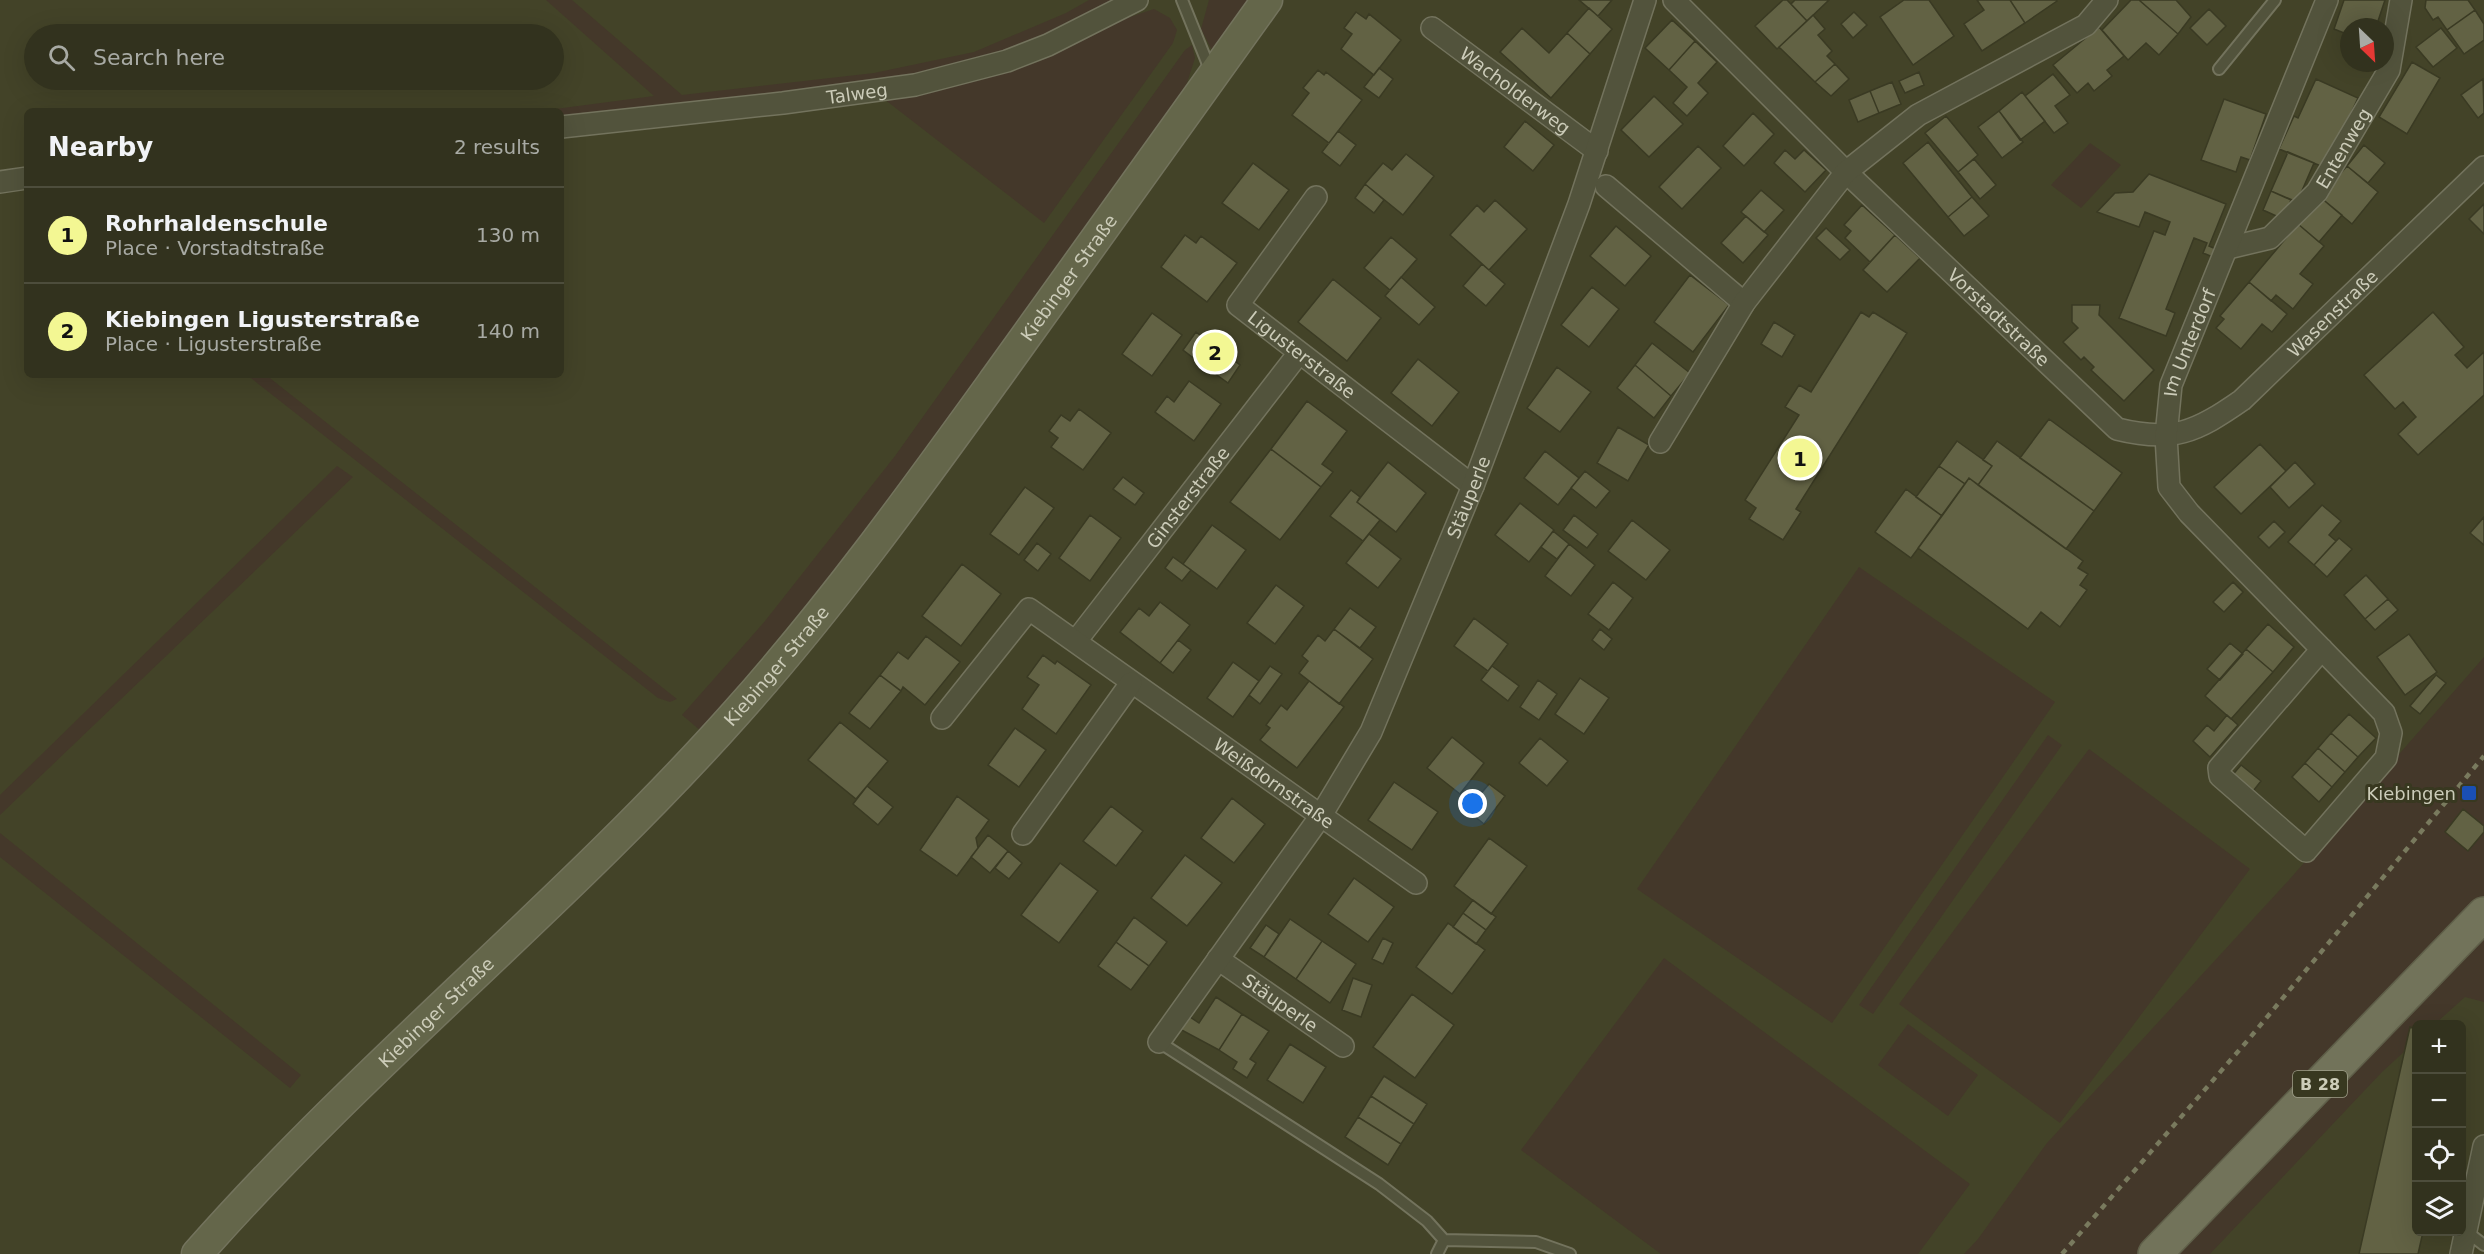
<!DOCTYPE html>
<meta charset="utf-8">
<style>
body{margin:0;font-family:"DejaVu Sans",sans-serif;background:#3d3e2b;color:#f1f3f6}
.controls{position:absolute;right:18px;bottom:18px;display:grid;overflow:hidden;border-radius:9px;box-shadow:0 6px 24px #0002}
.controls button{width:54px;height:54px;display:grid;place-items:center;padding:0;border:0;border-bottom:2px solid #4d4d3c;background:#32321e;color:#f1f3f6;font:30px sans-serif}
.compass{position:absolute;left:2340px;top:18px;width:54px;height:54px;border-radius:50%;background:#32321e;box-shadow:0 6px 24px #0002;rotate:155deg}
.you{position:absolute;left:1473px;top:804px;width:21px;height:21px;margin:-15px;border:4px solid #fff;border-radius:50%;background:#1a73e8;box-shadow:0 0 0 9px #1a73e833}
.badge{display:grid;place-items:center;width:39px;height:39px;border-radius:50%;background:#f3f793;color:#111;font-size:20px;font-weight:700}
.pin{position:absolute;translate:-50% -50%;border:3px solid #fff;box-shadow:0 2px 6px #0006}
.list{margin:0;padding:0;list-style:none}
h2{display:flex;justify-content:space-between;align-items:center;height:78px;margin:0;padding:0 24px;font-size:26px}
h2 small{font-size:20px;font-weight:400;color:#a8aaa4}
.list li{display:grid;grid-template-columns:39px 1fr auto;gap:18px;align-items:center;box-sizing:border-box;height:96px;padding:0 24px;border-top:2px solid #4d4d3c}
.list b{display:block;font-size:22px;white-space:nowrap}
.list p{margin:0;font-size:20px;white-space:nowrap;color:#a8aaa4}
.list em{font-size:20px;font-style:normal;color:#a8aaa4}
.icon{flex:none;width:33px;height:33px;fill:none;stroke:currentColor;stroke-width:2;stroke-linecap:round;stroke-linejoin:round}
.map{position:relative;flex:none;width:2484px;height:1254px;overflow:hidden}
.search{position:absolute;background:#32321e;box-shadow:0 6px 24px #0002;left:24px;top:24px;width:540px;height:66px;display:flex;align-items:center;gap:15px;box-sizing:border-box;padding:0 21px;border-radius:33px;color:#a8aaa4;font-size:22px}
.panel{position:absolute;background:#32321e;box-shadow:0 6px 24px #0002;left:24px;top:108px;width:540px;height:270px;border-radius:9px}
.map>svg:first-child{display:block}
.green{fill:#44382a}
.building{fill:#626244;stroke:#3a3a23;stroke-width:1.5}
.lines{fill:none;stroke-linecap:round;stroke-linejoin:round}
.lane-casing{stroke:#73735d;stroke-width:14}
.street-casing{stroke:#73735d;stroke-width:24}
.secondary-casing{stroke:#73735d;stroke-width:33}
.primary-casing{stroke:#5f5f49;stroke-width:36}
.lane{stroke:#52533c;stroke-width:10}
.street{stroke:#52533c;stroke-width:21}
.secondary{stroke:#64664a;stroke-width:30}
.primary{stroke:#72735a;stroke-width:33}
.rail{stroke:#797a5e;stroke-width:4.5;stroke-dasharray:6 6;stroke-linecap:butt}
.transit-dot{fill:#1a4fb4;stroke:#383820;stroke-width:2}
.labels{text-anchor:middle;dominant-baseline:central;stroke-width:6;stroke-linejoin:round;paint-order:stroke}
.shield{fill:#383820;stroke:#a0a08b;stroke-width:1.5}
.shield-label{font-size:16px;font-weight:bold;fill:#ccccb9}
.street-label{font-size:18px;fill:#ccccb9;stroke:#383820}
.poi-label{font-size:18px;fill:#ccccb9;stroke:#383820;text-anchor:end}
</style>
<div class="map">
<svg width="2484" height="1254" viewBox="0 0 2484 1254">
<rect width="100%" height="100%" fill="#434328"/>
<path class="green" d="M546,0H572L682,95L874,73L974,52L1066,13L1089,0H1118C1072,25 1023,48 971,61C838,96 698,103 561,119V111H540L654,96Z
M1209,0H1250L1213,52L1201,29Z
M1154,9L1170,18L1177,30L1173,43L1044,223L884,99Z
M1192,45L1195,58L1185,89L874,523L701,731L682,715L765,621L895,456L1185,50Z
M2090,143L2121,165L2081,208L2051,185Z
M247,375H266L677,699L670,702L658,698Z
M337,466L353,477L0,815V795Z
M1859,567L2055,702L1832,1023L1637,889Z
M2484,657V1002L2465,997L2435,1024H2416V1041L2382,1072L2210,1254H1964L1978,1239L2047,1143L2289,880Z
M2048,735L2062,745L1873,1014L1859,1005Z
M2089,749L2250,869L2060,1123L1899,1004Z
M0,833L301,1075L290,1088L0,857Z
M1664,958L1970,1184L1918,1254H1661L1521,1150Z
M1908,1024L1978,1075L1948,1116L1878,1065Z"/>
<path class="building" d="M1579,0H1612L1598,16Z
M1783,0H1787L1807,21L1777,49L1755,26Z
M1795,0H1829L1807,21L1791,4Z
M1904,0H1929L1954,36L1913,65L1880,17Z
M1977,0H2010L2025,23L1982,51L1964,24L1984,10Z
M2010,0H2056L2057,1L2025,23Z
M2131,0H2139L2178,34L2159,55L2146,43L2128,60L2102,30Z
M2139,0H2176L2191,17L2178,34Z
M2344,0H2385L2376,27H2349V35L2334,29Z
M2426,0H2468L2475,10L2447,30L2438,17L2433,20L2425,8Z
M1589,8L1612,29L1590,54L1567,33Z
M2209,9L2226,26L2207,45L2190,28Z
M2475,10L2484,24V40L2464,54L2447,30Z
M1356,12L1366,19L1369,14L1401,40L1374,75L1341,49L1352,34L1344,28Z
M1854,12L1867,25L1853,38L1841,24Z
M1813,15L1825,29L1818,35L1832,51L1827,56L1835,64L1815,82L1779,47Z
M1672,20L1695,41L1669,70L1645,48Z
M2099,27L2124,56L2107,70L2112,76L2094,91L2088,83L2077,93L2053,65Z
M1522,28L1549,53L1567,33L1590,54L1551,98L1500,52Z
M2441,28L2457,48L2433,67L2416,47Z
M1695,41L1717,62L1698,83L1708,93L1687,116L1673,103L1687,87L1669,70Z
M2412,62L2440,78L2407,134L2379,117Z
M1835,64L1849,79L1831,96L1815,82Z
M1379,68L1393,79L1379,98L1364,87Z
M1318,70L1324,75L1326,72L1362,100L1329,143L1292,115L1309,93L1303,88Z
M1919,72L1924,85L1905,93L1899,81Z
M2053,74L2070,95L2055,106L2068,123L2054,133L2025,96Z
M2316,79L2358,98L2330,159L2321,166L2279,149L2294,116L2298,118Z
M2483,79L2484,113L2478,118L2461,95Z
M1892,82L1901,104L1879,113L1870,91Z
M1870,91L1879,113L1858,122L1849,100Z
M2022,92L2045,121L2020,140L1999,111Z
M1654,96L1683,124L1649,157L1621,130Z
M2224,99L2266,114L2250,160L2241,157L2236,172L2201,160Z
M1999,111L2023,142L2002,158L1978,127Z
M1753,113L1774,134L1744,166L1723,146Z
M1946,116L1978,155L1958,172L1925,133Z
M1525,121L1554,145L1533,171L1504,147Z
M1338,131L1356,145L1340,166L1322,152Z
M1928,142L1972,197L1948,217L1903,163Z
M2364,145L2385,163L2368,183L2347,166Z
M1698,146L1721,168L1682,209L1659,187Z
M1785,150L1795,159L1804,150L1826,170L1805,192L1774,163Z
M2288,152L2314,163L2297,202L2271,191Z
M1406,154L1434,176L1403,215L1365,184L1383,163L1392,170Z
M1974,159L1996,185L1980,199L1958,172Z
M1253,163L1289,190L1259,230L1222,203Z
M2347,166L2378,192L2352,224L2320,197Z
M2149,174L2226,204L2209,246L2216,249L2213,257L2203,253L2207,243L2194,238L2166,309L2175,313L2166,336L2119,318L2154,231L2165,235L2170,222L2145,212L2139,227L2097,212L2115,193L2133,192Z
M1365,184L1384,200L1374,213L1355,198Z
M1761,190L1784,210L1764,232L1741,212Z
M2271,191L2291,200L2283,219L2263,210Z
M1972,197L1989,216L1964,236L1948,217Z
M2320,197L2342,215L2319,242L2298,224Z
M1495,200L1527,229L1489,270L1450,235L1477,205L1484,212Z
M2484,204V234L2469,219Z
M1862,205L1895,235L1870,262L1845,238L1851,231L1844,225Z
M1746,216L1768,235L1743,263L1721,243Z
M2298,224L2324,246L2300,274L2313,284L2293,309L2276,295L2271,301L2249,282Z
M1616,226L1651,256L1625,286L1590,256Z
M1826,228L1850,250L1840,260L1816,238Z
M1185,235L1196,243L1201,236L1237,263L1207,302L1161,267Z
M1895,235L1920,258L1887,292L1863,270Z
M1391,237L1417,259L1390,290L1364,268Z
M1482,264L1505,284L1486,306L1463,286Z
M1690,275L1729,305L1693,352L1654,322Z
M1401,277L1435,307L1419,325L1385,296Z
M1333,279L1381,318L1347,361L1298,322Z
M2249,282L2287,314L2272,332L2262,324L2241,349L2216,328L2224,319L2220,316Z
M1592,287L1619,309L1589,347L1561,325Z
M2072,305H2100L2099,315L2154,370L2124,401L2091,370L2094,367L2084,357L2081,360L2063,342L2078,328L2072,322Z
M1861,312L1869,317L1873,312L1907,333L1796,509L1801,512L1783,540L1749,519L1756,508L1745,500L1799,415L1785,407L1799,385L1811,392Z
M2433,312L2464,347L2455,355L2467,368L2484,352V395L2418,455L2398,434L2416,417L2403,402L2395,409L2364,375Z
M1152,313L1182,335L1152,376L1122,354Z
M1774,322L1795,335L1782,357L1761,344Z
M1196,332L1214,346L1200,363L1183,350Z
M1652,343L1690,373L1671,396L1635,365Z
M1214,346L1223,352L1217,359L1208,352Z
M1223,352L1240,365L1228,383L1210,370Z
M1418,359L1459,392L1432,426L1391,393Z
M1635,365L1671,396L1654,418L1617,388Z
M1557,367L1591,392L1560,432L1527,408Z
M1189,381L1221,404L1194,441L1155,412L1167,396L1174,402Z
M1307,401L1347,431L1322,464L1333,472L1321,487L1271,449Z
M1079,409L1111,433L1083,470L1051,447L1058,438L1049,431L1061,415L1070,421Z
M2049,419L2122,473L2094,511L2020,458Z
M1618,427L1649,445L1628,481L1597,463Z
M1957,441L1992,466L1978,485L1969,478L1965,484L1939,466Z
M1997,441L2094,511L2066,549L1978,485L1992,466L1983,460Z
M2260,444L2286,471L2241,514L2214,487Z
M1271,449L1321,487L1280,540L1230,502Z
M1545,451L1579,478L1558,505L1524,478Z
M1388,462L1426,493L1396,532L1357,502Z
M2295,462L2315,484L2289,508L2270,487Z
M1939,466L1965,484L1942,516L1916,497Z
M1585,471L1610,491L1596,508L1571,488Z
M1123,477L1144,493L1135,505L1113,489Z
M1969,478L2083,561L2078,568L2088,574L2080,585L2087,590L2060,627L2041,612L2028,629L1918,548Z
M1025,487L1054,508L1019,555L990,534Z
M1906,489L1942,516L1911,558L1875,532Z
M1351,490L1360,497L1357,502L1380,520L1363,541L1330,516Z
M1520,503L1554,530L1529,562L1495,535Z
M2322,505L2341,521L2329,535L2336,541L2314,565L2288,542Z
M1090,515L1121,538L1090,581L1059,558Z
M1574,515L1598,534L1587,548L1563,530Z
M2484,517V545L2470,533Z
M1632,520L1670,550L1646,580L1608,551Z
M2274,521L2285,532L2269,548L2258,537Z
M1212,525L1246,550L1217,589L1183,564Z
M1553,531L1569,544L1557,559L1541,547Z
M1369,534L1401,559L1378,588L1346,563Z
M2339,538L2352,549L2327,577L2314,565Z
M1037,543L1051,554L1038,571L1024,560Z
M1569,544L1595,565L1571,596L1545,576Z
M1173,557L1191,570L1182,581L1165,568Z
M962,564L1001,594L961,646L922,616Z
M2366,575L2388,599L2365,619L2344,595Z
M1613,582L1633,598L1609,630L1588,614Z
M2233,582L2243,592L2224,612L2213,602Z
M1276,585L1304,606L1275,644L1247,623Z
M2388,599L2398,610L2375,630L2365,619Z
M1160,602L1190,625L1160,663L1120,632L1139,608L1149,616Z
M1350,608L1376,627L1360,648L1334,629Z
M1474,618L1508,644L1488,671L1454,646Z
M2268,624L2294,647L2273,672L2246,649Z
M1334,629L1373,659L1339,704L1299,673L1308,661L1302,656L1318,635L1325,641Z
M1600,629L1612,639L1604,650L1592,640Z
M2409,634L2437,672L2405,695L2377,657Z
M926,636L960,662L925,705L903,687L901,691L880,675L898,652L908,659Z
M1178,640L1191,650L1173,673L1160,663Z
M2230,643L2243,654L2220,680L2207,669Z
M2246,649L2273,672L2231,719L2205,696Z
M1043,655L1055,664L1057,661L1091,685L1056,734L1022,709L1039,685L1027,677Z
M1233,662L1259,681L1233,717L1207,698Z
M1270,666L1282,674L1260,704L1249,695Z
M1492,666L1519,686L1508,701L1481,680Z
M880,675L901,691L870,729L849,713Z
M2436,675L2446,683L2420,714L2410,706Z
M1580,678L1609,698L1584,734L1555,714Z
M1538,680L1557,694L1539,720L1520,707Z
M1309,681L1344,707L1297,768L1260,740L1270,728L1266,725L1281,705L1287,710Z
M2349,714L2376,738L2358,757L2331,733Z
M2227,715L2238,725L2210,757L2193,741L2207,725L2214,731Z
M840,722L888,761L856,799L808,760Z
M1015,728L1046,750L1019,787L988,765Z
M2331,733L2358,757L2345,772L2318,748Z
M1452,737L1484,763L1460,794L1427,768Z
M1540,738L1568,761L1547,786L1519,763Z
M2318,748L2345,772L2332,787L2305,763Z
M2305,763L2332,787L2319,802L2292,777Z
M2241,765L2261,781L2250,795L2230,778Z
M1394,782L1438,812L1412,850L1368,820Z
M1489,784L1505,796L1484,824L1463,807L1475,792L1479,796Z
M867,786L893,807L878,825L853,804Z
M957,796L989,820L976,838L978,848L957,876L920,850Z
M1232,798L1265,824L1234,863L1201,838Z
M1111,806L1143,831L1116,866L1083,841Z
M2463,809L2484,826V832L2468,851L2445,832Z
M988,835L1008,851L990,873L971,857Z
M1489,838L1527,866L1491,914L1454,886Z
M1008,851L1022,863L1009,879L995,868Z
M1185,855L1222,883L1187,926L1151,898Z
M1060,863L1098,891L1059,943L1021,915Z
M1354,878L1394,907L1368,942L1328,914Z
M1473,900L1496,917L1486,930L1463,913Z
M1463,913L1486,930L1476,944L1453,927Z
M1134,917L1167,942L1149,966L1116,942Z
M1290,919L1322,941L1296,979L1264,957Z
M1448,923L1485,950L1452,994L1416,967Z
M1266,925L1279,934L1264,957L1250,948Z
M1383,938L1393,943L1383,964L1372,959Z
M1322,941L1356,964L1330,1003L1296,979Z
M1116,942L1149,966L1131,990L1098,966Z
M1353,978L1372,985L1361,1017L1342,1010Z
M1412,994L1454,1025L1415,1078L1373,1047Z
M1216,997L1242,1014L1219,1050L1176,1027L1184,1013L1199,1023Z
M1242,1014L1269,1031L1250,1059L1256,1063L1247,1078L1233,1069L1237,1062L1219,1050Z
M2410,1027L2416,1029V1232H2423L2418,1254H2359Z
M1290,1044L1326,1067L1303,1103L1267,1080Z
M1384,1076L1427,1104L1414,1124L1371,1096Z
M1371,1096L1414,1124L1401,1144L1358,1117Z
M1358,1117L1401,1144L1388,1165L1345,1137Z"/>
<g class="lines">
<defs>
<path id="lane" d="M1182,0L1211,72
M2219,69L2275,0
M1159,1042L1379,1184L1427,1221L1444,1240L1536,1242L1570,1254
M2467,1232L2484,1245
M1437,1254L1444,1240"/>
<g id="street">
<path id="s1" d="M1674,0L1846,172L2117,429C2173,443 2196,432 2242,400L2484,167"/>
<path id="s2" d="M1432,28L1597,151"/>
<path id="s3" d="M561,127L783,103L915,85L1007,61L1048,45L1137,0"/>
<path d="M0,182L27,178"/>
<path d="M1606,186L1744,303"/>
<path id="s4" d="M1316,197L1238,305L1473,486"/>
<path id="s5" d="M2228,248L2270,238L2317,192L2389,70L2401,0"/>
<path d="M1660,442L1744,303L1846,172L1918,115L2086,25L2107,0"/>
<path id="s6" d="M1076,641L1299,353"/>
<path id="s7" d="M2322,649L2219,768L2220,776L2306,851L2386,758L2391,733L2384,713L2189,513L2169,487L2166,436L2171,385L2327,0"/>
<path id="s8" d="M942,718L1029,609L1416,883"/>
<path d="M1023,834L1131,683"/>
<path id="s9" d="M1218,959L1343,1046"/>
<path id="s10" d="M1159,1042L1320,817L1371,732L1473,486L1579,204L1645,0"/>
<path d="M2461,1254L2484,1146"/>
</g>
<g id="secondary">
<path id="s11" d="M197,1254C366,1062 567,903 736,713C831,607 913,493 996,378C1087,252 1177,126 1267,0"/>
</g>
<path id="primary" d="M2155,1254L2484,914"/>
</defs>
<use href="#lane" class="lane-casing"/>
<use href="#street" class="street-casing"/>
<use href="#secondary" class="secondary-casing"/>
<use href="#primary" class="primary-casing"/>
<use href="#lane" class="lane"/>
<use href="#street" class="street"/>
<use href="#secondary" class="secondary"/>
<use href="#primary" class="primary"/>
<path class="rail" d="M2062,1254L2248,1040L2484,756"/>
</g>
<rect class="transit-dot" x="2461" y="785" width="16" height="16" rx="3"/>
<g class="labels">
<rect class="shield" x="2293" y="1071" width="54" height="26" rx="4.5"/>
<g class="shield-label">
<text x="2320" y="1084">B 28</text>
</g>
<g class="street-label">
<text stroke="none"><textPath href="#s2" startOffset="104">Wacholderweg</textPath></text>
<text stroke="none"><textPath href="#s3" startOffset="298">Talweg</textPath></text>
<text stroke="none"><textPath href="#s5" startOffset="160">Entenweg</textPath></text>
<text stroke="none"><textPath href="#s11" startOffset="1312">Kiebinger Straße</textPath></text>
<text stroke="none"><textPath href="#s1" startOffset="876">Wasenstraße</textPath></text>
<text stroke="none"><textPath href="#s1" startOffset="454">Vorstadtstraße</textPath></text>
<text stroke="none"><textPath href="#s7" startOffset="909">Im Unterdorf</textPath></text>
<text stroke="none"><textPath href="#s4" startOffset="214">Ligusterstraße</textPath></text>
<text stroke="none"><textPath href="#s6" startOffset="182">Ginsterstraße</textPath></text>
<text stroke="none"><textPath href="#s10" startOffset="630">Stäuperle</textPath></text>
<text stroke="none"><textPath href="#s11" startOffset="826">Kiebinger Straße</textPath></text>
<text stroke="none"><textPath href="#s8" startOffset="440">Weißdornstraße</textPath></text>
<text stroke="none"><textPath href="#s9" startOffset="76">Stäuperle</textPath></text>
<text stroke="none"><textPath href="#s11" startOffset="340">Kiebinger Straße</textPath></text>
</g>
<g class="poi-label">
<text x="2456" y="793">Kiebingen</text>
</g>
</g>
</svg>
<div class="controls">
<button>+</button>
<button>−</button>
<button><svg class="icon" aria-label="locate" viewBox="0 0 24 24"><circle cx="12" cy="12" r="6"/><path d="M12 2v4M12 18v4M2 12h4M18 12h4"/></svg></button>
<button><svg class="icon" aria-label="layers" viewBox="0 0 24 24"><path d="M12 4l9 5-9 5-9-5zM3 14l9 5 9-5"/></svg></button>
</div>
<svg class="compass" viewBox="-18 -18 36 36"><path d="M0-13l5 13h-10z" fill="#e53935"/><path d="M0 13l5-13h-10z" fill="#a8aaa4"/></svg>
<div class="you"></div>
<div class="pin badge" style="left:1800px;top:458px">1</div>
<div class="pin badge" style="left:1215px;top:352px">2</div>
<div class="search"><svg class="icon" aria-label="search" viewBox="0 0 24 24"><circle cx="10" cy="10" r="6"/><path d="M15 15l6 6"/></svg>Search here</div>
<section class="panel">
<h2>Nearby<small>2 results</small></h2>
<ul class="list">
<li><span class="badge">1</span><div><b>Rohrhaldenschule</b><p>Place · Vorstadtstraße</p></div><em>130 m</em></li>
<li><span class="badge">2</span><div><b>Kiebingen Ligusterstraße</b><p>Place · Ligusterstraße</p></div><em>140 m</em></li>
</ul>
</section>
</div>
